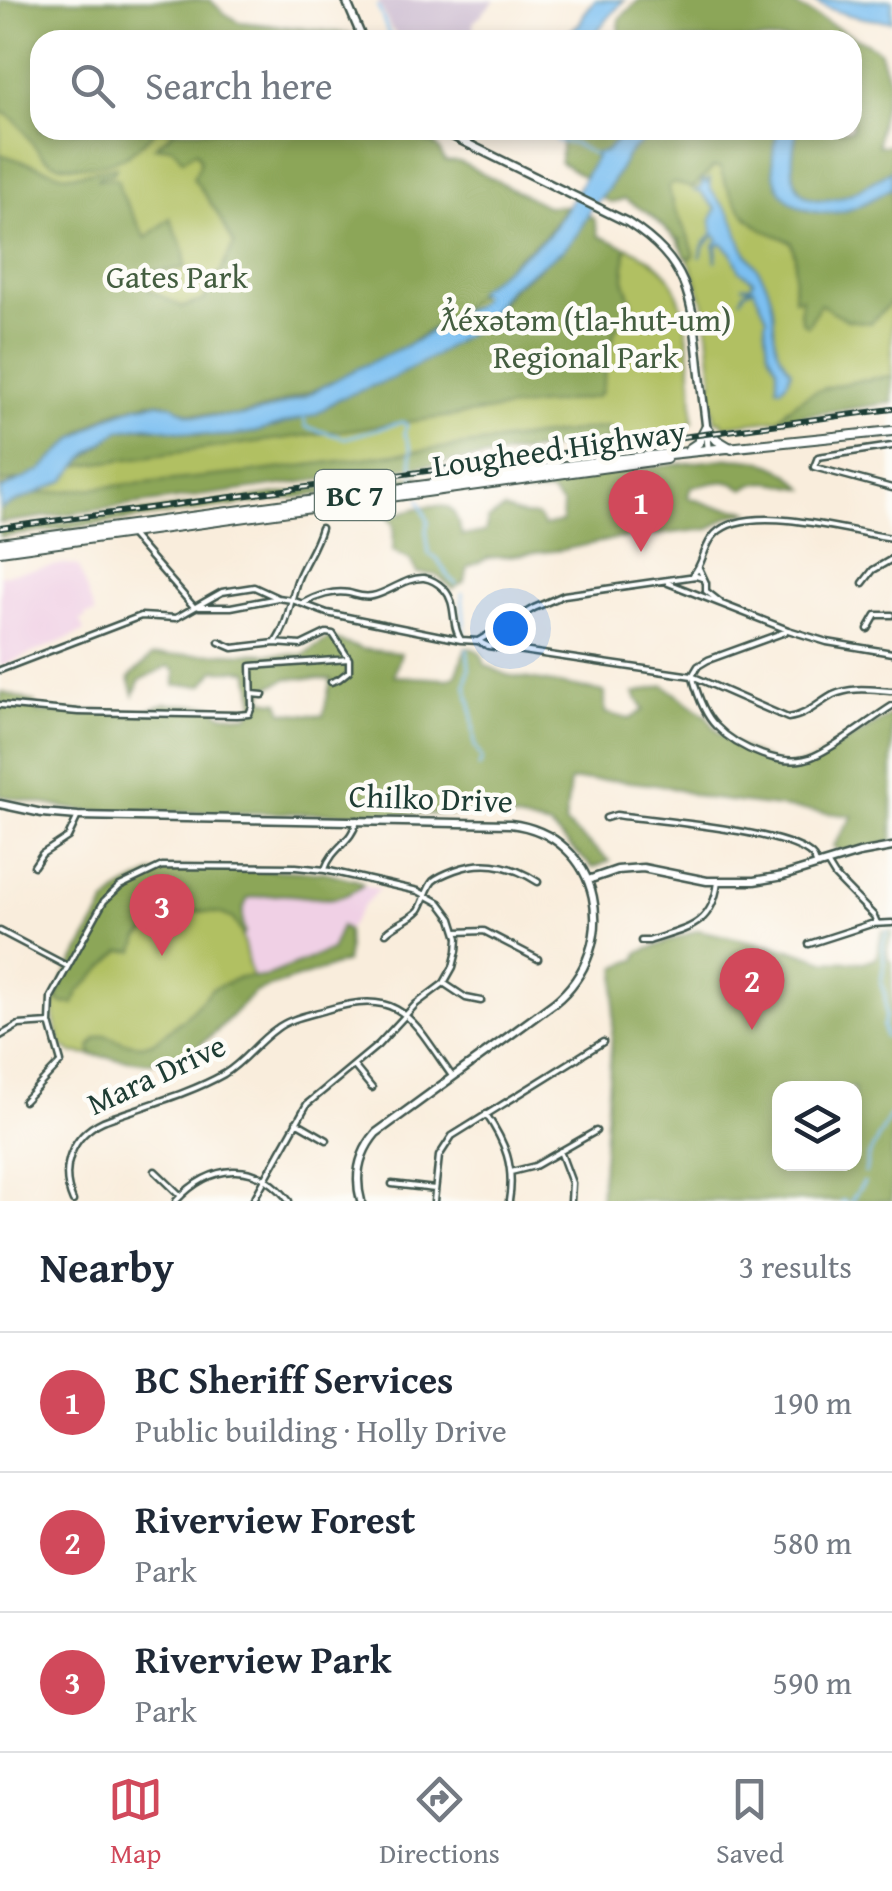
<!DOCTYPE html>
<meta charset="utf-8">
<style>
body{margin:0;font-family:"Gentium Book Plus",serif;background:#f6f6f7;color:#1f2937}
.controls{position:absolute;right:30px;bottom:30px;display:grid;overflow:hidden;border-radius:20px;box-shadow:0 5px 15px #0003}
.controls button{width:90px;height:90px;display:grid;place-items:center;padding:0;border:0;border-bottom:2px solid #e0e1e3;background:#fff;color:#1f2937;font:50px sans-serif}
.you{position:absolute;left:510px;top:628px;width:35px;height:35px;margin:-25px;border:8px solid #fff;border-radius:50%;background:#1a73e8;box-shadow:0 0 0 15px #1a73e833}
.badge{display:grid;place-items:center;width:65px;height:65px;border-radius:50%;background:#d1495b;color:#fff;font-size:32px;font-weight:700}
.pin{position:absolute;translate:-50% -82px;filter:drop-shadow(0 2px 5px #0008)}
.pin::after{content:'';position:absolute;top:52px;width:35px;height:30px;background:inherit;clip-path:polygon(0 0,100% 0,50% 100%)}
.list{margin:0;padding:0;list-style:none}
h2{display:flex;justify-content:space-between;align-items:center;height:130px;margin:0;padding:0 40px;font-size:42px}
h2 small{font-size:32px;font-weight:400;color:#747a83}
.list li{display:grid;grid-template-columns:65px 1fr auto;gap:30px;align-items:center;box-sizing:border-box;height:140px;padding:0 40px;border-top:2px solid #e0e1e3}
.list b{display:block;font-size:38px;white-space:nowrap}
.list p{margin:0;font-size:32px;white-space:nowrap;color:#747a83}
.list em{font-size:32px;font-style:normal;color:#747a83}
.icon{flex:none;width:55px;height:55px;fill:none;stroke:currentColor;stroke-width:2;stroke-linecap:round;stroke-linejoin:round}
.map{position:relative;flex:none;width:892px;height:1201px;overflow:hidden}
.search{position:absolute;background:#fff;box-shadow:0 5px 15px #0003;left:30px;right:30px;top:30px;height:110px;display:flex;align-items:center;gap:25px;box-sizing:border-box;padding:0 35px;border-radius:30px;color:#747a83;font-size:38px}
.sheet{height:550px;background:#fff}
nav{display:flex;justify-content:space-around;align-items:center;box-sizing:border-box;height:140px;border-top:2px solid #e0e1e3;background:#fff;font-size:28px;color:#747a83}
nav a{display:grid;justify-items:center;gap:5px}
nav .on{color:#d1495b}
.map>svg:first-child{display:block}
.built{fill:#f0d0e5}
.industrial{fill:#cebed2}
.green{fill:#b1c062;stroke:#687e4b;stroke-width:2.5;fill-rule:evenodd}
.forest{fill:#8ca658;stroke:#567246;stroke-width:2.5;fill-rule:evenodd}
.water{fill:#7bbff1;stroke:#4d7e92;stroke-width:2.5}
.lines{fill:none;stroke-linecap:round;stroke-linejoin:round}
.stream{stroke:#7bbff1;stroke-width:2.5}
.street-casing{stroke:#40574d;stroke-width:9}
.secondary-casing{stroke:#40574d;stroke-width:11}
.primary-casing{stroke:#40574d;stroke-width:12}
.street{stroke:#fff;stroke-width:4}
.secondary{stroke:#fff;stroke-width:6}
.primary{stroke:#fff;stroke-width:8}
.rail-casing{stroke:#1f3d34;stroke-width:6}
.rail{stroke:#fdfcf7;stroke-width:2.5;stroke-dasharray:8;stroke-linecap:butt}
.labels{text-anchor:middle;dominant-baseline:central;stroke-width:9;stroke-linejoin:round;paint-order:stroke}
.shield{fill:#fdfcf7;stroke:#62766e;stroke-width:2.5}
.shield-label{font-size:30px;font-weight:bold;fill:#1f3d34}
.park-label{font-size:32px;fill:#445e40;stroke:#fdfcf7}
.street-label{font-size:32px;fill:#1f3d34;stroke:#fdfcf7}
</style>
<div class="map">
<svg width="892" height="1201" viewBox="0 0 892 1201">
<rect width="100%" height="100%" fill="#fdfcf7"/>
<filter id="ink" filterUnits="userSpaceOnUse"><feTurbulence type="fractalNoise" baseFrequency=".01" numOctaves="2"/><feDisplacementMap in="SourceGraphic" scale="20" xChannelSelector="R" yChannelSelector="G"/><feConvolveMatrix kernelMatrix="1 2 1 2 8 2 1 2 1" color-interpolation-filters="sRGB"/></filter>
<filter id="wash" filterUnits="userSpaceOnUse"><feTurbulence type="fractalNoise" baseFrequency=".0048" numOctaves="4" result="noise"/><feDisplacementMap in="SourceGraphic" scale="40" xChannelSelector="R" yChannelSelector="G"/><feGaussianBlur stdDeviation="2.25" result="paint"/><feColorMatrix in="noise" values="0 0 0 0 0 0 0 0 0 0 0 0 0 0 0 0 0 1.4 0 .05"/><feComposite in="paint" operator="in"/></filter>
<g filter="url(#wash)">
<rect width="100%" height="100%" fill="#f9eddc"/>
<path class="built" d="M64,564L78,566L95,614L85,615L86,618L80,620L84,632L0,666V575Z
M258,869L324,872L359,881L363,885L379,889L364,905L347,931L348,951L346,962L284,984L255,992L235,905Z"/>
<path class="industrial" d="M378,0H495L473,23L474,40H400L390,27Z"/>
<path class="green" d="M0,32L263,36L352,40H40V130H415L431,135L443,162L586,227L599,237L626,249V247C644,254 660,263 671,280C690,310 693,386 693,422H690L686,430L678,433L607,441L608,433L0,515L22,480L0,488V482L24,479L72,444L84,451L38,338L0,397ZM296,416C250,447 165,438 111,439L148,422Z
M663,130H734L892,184V394L788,408L779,419L724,426L721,421H715L710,389V384L713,383L707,323L703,301L691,265L670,227L673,200L656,173L629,163L595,174Z
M151,874L235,905L255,992C240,1003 230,1020 216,1032C165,1076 131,1058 72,1053L62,1046L54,1020V1001L64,978L107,902L122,889Z"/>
<path class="forest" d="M0,0H210L224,13L240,22L350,34L352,40H40V130H156C147,139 138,149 126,156C106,166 61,173 43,156C27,141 21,118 0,111Z
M639,0H786L879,50L889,80L879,131L878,146L892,145V170C874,180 854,195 833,199C786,208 790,160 797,130H852V40H620L619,19Z
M176,130H402L438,148L445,161L460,162L546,206H566L544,237L521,254L469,302L438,325L402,348L317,389L261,410L237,416L189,413L164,403L149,402L111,413L80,433L40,472L24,479L0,482V154L61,174L73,175L116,167L113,174L99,177L98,180L117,178L121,193L146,238L170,218L184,251L185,268L165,271H145L149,290L183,307L205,300L209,280L220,273L234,244L216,211L193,178C198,169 204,161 196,151L183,160L172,147H155Z
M559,130H627L605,152L599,154L595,153L596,157L584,177L560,162L562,141Z
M655,130H778L776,140L778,187L795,205L805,210L841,211L857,206L892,188V301L871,323L847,320L820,304L808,326L803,323L800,314L802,298L794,299L795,258L791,242C782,237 770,234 761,228C741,217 726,189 720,168L714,167L693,188L674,183L668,187C672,210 688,230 694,253L692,258L685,257L680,239H676L652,216L625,199L612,203L600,197L611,185L628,154Z
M587,215L594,218L599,236L626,247L624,279L636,315L615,329L601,393L596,397L76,466L117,431L132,428L175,427L198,435L276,427L325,408L343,396L392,377L444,349L489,319L514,286L536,271L565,243Z
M892,376V403L779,419C806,384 851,382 892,376Z
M608,427L607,441L0,523V509L34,494L245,473Z
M731,458C765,459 782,464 805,489C780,485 767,476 744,489C723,475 713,485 691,487L688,497L713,506L744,510L749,512L728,517L710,529L615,539L562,550L488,558L468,567L465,581L453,589L437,575L417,573L410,560L393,551L394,525L389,517C403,512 443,497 453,512C458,518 460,529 462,536L485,532L488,520L504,509C510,511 517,514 523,515C534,516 539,513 543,526L562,522L563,505L550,492L526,494L525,488L533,481Z
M419,475V481L0,537V531Z
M329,638L362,649L401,653L394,676L448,679L456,675L466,648C479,648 482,654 485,665L507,675L605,692V713L630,719L644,710L634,693L664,685L706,716L718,732L737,746L784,768L811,763L892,714V842L845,853L833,847L853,816L705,798L665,786L614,780L570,781L565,824L610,861L593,868L550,827L499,815L83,811L0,796L1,692L34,702L37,712H143L166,704L213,706L221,714L248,716L255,703L249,671L215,670L203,685H175V671L168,666L139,681L134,695L129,678L152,656L225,653L304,655ZM288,678L331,679L323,716L283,712L279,702L262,700L265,689Z
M188,868L324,872L359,881L363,885C337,905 321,898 291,895C278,894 261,896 248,898C242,909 241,921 245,933L243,935L233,919L222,914L197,911L149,930L139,938L135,951H121L78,992L74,1004L61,1003L57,999L64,978L107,902L122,889L151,874Z
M341,926L347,931L348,951L346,962L255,992L213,1034L196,1048L184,1053L148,1063L92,1055L90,1047L96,1038L105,1035L123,1042L140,1045L154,1042L183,1019L212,989L240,977H264L331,950Z
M698,930L792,950L825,961L864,962L877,957L882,931H892L887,949L888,959L892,963V1201H600L617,967L637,959L638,953ZM780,1088H854V1164H780Z"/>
<path class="water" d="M595,0H624L589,40H560L580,23L584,14Z
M811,0H892V21C864,20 835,13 811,0Z
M627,130H655L628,154L608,189L591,209L578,233L563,250L509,288L481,325L434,356L391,379L338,399L316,414L256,432L237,435L214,436L146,426L120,430L89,453L64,481L0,509V490L40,471L74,439L108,417L137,406L156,403L172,405L188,414L196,416H241L266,411L306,396L348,373L418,340L460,312L475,305L481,298V294H476V291L548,236L562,216L596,157L593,154L605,152Z
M778,130H797C790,160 785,208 833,199C854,195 874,181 892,170V188C878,195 864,205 848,210C820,218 784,210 775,178C770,164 774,144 778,130Z
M710,178C706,194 725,203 732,217C737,227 738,238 743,247C751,262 763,272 768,288C781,322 764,339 791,370L788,380L781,388L777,387V367L768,351L765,322L767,318C764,307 757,298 754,288L745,292L740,300L745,291L751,288L742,286L752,285L753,280L740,271L732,253L722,243L717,245L716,262L714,245L719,239L715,235L704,246L699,258L703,245L713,233L711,220L716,209L701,192L695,191L700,188L704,180L707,183Z"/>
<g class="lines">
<path class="stream" d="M378,6L391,40
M317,40H342
M553,130L556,141L574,144L593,154
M304,418L306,427L345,438L403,422L407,426L404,432L411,449L412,467
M414,475V479
M419,500L428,521L426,530L429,554L438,560L449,578L456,584
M462,593L465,632
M467,649L469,667L466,687L471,704L475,746L482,759L479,767
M885,1037L883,1026L886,1016L885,995L881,984L884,964L883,944L887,931
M865,1173L868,1157L892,1112
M841,1201H845
M851,1201L864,1182"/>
</g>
</g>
<g filter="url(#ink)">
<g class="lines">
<defs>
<path id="street" d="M892,446L818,457L814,467L892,488
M321,528C316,547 304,562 297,581C290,602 288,625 275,643L301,645L326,633L333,634L349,659
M132,536L194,607
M699,568L706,583V591
M693,575C704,563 703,546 715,534C748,501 849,532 892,538
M668,583L788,630L827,642L892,653
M863,583L873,570L892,559
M706,591L720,602
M304,603C316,596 334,590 349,593C357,595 363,598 372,596C389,593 406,577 424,578C431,579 439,584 444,589C458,604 450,624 461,640
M199,607H231L278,598
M868,629L876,615H892
M478,641L488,646L692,676L788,718C806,716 818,703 833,695C852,686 872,690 892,691
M219,642L233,648L275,643
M0,670L141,616L176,618L222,592L254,587L278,598L292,600L327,613L461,640L478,641L534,608L564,595L696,576L702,578
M692,676L698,666L708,660L785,632
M693,678C697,693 705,715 716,726C737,748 785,770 814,756C839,745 868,721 892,706
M331,682L339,679L349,671V659
M252,694L263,695
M0,705L78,712L237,715L249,714L252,707L251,666L349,659
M606,818L616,815C658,821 779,830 809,853C815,858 814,858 817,866
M827,863L835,876L874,916L877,923
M34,866L42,854L68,837L78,816
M325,869C333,846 352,843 357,820
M0,931L67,966
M457,932L484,931L538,959
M386,933C396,923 410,920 419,910C425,901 426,889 433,881C439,876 447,873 455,870C484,859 512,865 538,882
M641,941H649C687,928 712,927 718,882
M809,944L871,924L892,923
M445,984L466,998L481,1001
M0,1036L19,1025L50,1023
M354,1066L372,1088
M24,1101L61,1062L50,1023L51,997L104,901L120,886L162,866L296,867L325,870L418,891L440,903L452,919L458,938L457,951L453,967L444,983L416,1004L378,1045L307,1104L253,1201
M486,1114C505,1142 515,1166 509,1201
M296,1122L327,1140
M560,1151L572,1183L571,1201
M155,1171L181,1196
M511,1172L535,1166L596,1131
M392,1184L435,1189
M73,1201C59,1169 71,1136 103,1121C142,1106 187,1095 224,1074C244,1062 257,1042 276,1029C290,1018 310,1015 326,1010C403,987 412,1020 452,1076
M176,1201C210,1164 256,1158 289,1201
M434,1201L439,1156L452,1136L603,1042"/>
<path id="secondary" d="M346,0L363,40
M440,130L627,222C689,262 692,297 699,366C702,394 706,422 709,451
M0,804L42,813L78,816L510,824C603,835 623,947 554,1003L376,1133C359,1153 354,1175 361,1201
M588,880L617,870L643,868L707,881H754L783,876L859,853L892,847"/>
<path id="primary" d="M689,449L698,443L706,428L717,440L732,449
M0,543L602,461L892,431
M0,551L666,459"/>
</defs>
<use href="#street" class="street-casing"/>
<use href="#secondary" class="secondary-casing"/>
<use href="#primary" class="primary-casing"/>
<use href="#street" class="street"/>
<use href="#secondary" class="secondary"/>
<use href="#primary" class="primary"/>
<defs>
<path id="rail" d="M0,528L892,409"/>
</defs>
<use href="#rail" class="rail-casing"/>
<use href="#rail" class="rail"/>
</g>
</g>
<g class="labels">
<rect class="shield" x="315" y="470" width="80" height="50" rx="8"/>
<g class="shield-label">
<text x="355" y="495">BC 7</text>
</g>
<g class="park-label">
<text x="177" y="276">Gates Park</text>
<text x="586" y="319">ƛ̓éxətəm (tla-hut-um)<tspan x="586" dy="37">Regional Park</tspan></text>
</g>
<g class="street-label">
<text transform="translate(559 448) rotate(-8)">Lougheed Highway</text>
<text transform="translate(431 798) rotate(2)">Chilko Drive</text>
<text transform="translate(156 1074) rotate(-25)">Mara Drive</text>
</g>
</g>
</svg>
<div class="controls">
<button><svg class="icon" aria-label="layers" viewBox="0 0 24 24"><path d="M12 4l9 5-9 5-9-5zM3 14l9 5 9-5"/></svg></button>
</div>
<div class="you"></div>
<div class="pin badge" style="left:641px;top:552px">1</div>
<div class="pin badge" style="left:752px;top:1030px">2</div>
<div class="pin badge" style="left:162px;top:956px">3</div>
<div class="search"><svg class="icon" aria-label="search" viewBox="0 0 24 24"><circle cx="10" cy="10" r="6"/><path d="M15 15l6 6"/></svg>Search here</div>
</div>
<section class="sheet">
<h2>Nearby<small>3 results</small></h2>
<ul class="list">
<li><span class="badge">1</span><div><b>BC Sheriff Services</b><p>Public building · Holly Drive</p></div><em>190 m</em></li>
<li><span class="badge">2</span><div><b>Riverview Forest</b><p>Park</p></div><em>580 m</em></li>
<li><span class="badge">3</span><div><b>Riverview Park</b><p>Park</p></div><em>590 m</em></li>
</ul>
</section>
<nav>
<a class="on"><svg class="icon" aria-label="map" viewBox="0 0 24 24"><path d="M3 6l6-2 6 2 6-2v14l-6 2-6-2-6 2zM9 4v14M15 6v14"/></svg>Map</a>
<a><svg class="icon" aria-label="directions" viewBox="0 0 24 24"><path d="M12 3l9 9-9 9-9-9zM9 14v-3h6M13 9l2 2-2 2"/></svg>Directions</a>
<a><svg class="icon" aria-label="saved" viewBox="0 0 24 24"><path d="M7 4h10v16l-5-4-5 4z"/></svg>Saved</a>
</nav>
